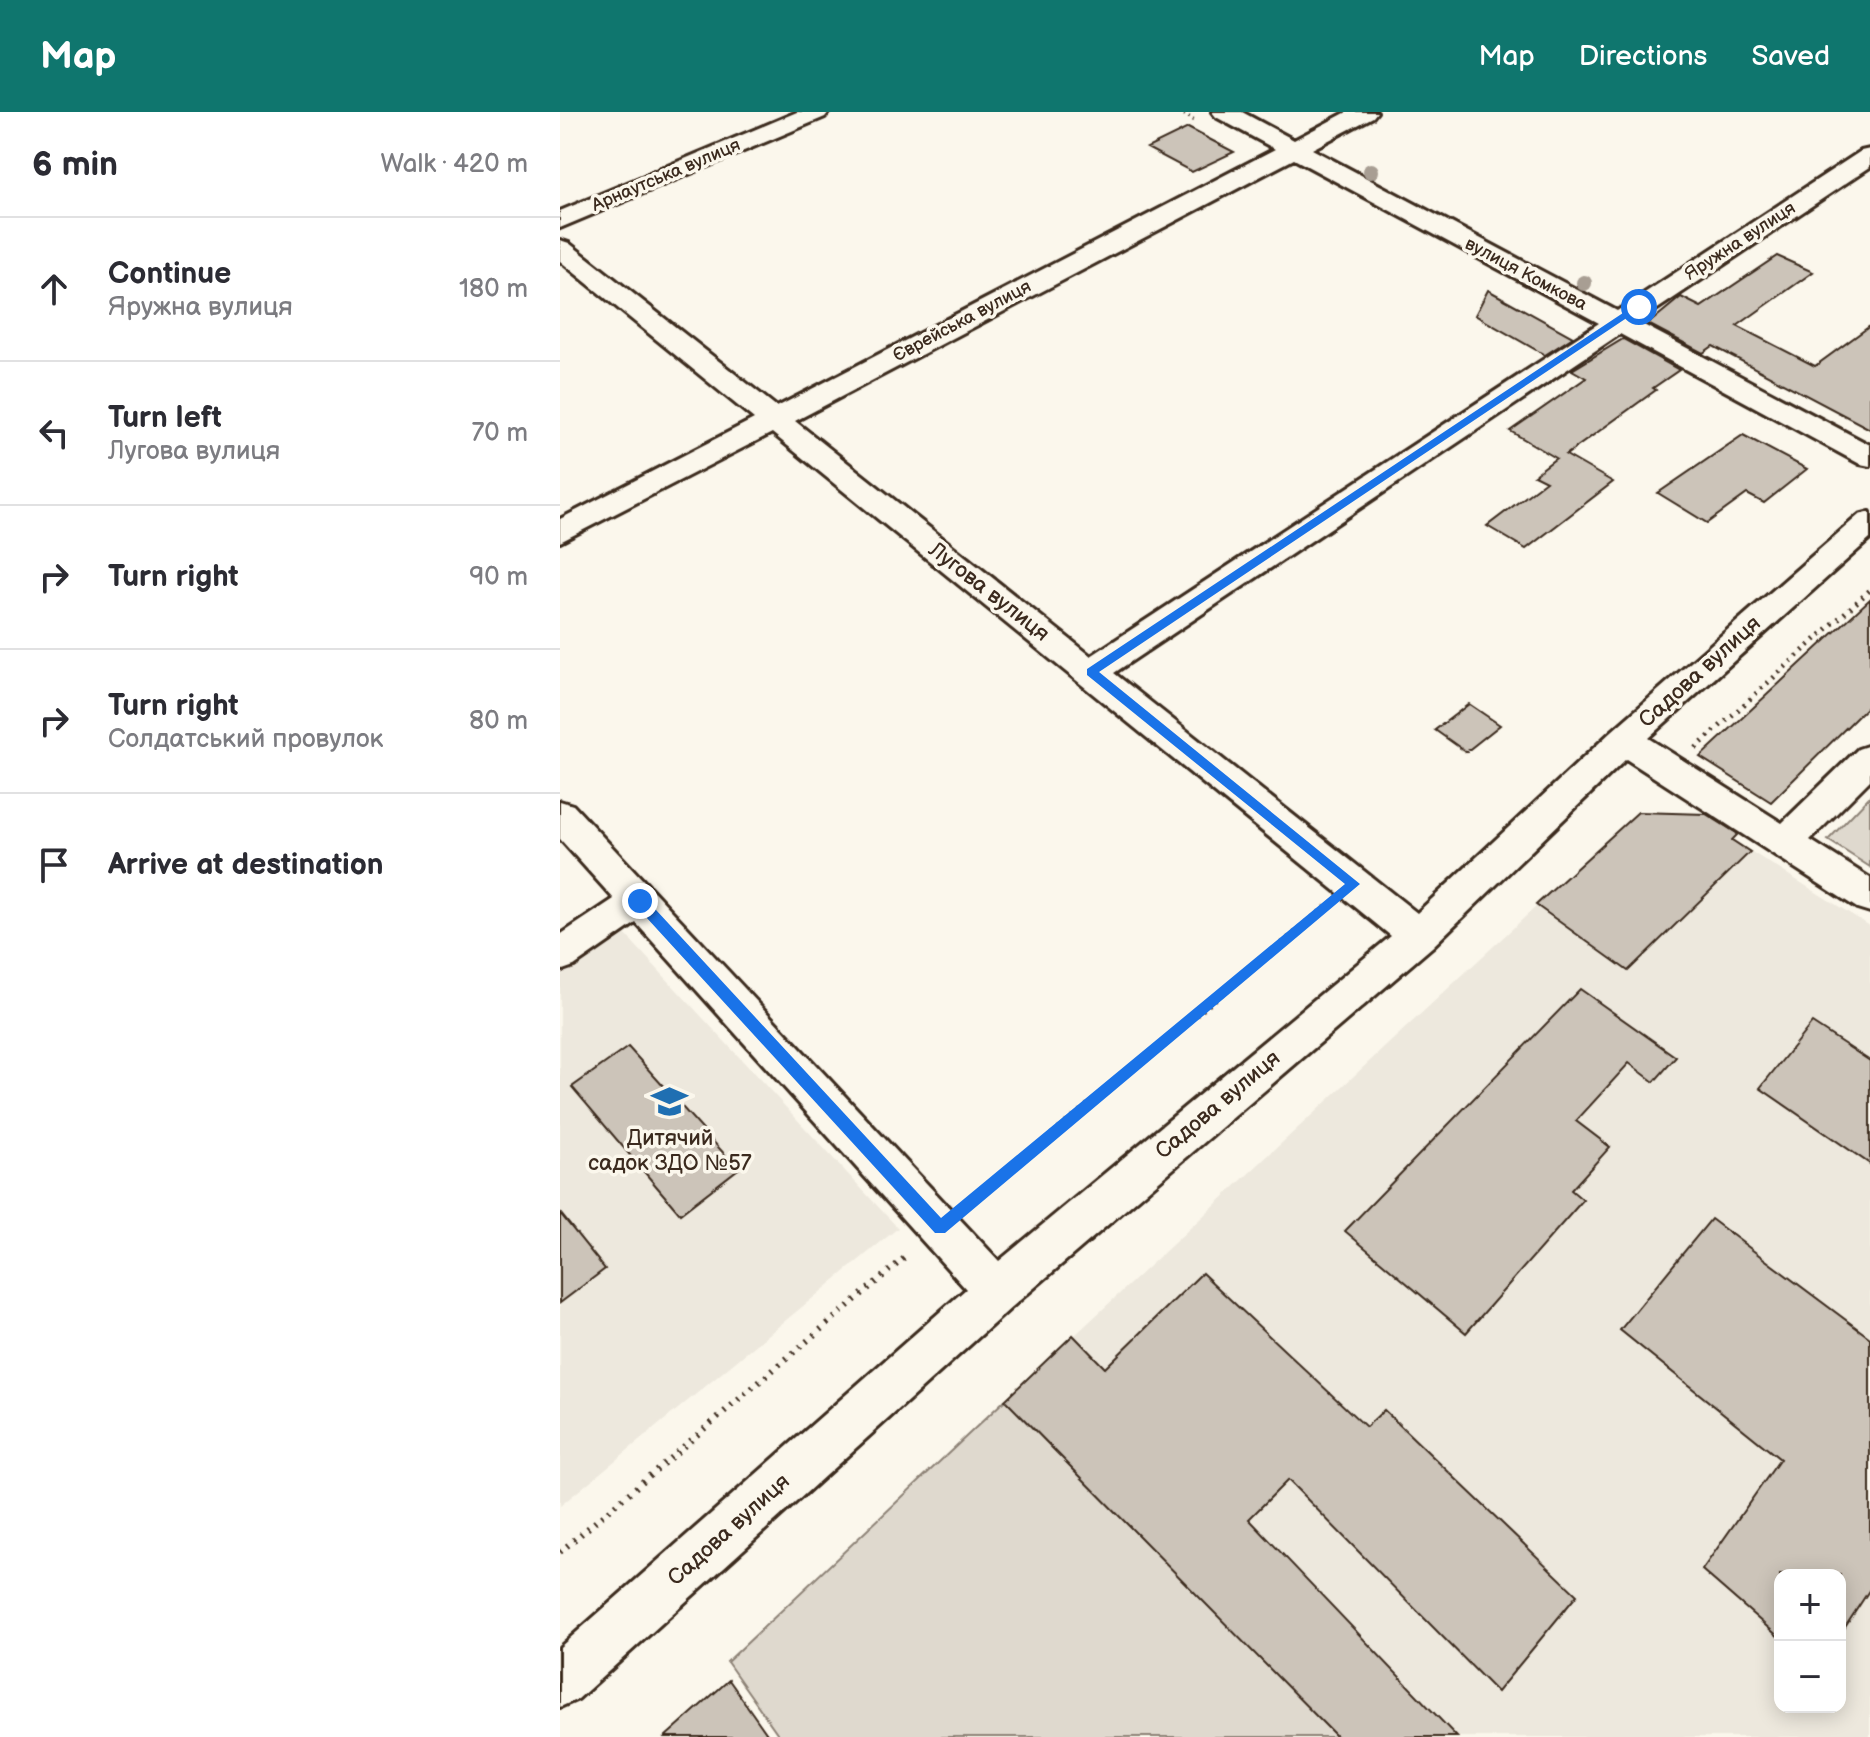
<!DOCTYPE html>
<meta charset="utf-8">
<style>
body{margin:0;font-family:"Balsamiq Sans",sans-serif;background:#f7f7f7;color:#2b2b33}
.controls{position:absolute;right:24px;bottom:24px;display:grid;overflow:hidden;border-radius:16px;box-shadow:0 4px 20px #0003}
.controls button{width:72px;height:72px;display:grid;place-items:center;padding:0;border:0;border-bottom:2px solid #e1e1e2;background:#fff;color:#2b2b33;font:40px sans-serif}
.stop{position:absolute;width:24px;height:24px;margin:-18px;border:6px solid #1a73e8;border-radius:50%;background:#fff}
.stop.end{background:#1a73e8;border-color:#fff;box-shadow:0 2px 8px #0008}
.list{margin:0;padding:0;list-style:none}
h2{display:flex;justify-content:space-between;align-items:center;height:104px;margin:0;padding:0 32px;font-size:34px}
h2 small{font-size:26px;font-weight:400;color:#7c7c81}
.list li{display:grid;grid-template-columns:52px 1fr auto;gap:24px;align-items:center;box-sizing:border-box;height:144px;padding:0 32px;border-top:2px solid #e1e1e2}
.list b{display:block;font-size:30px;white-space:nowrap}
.list p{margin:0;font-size:26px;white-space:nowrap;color:#7c7c81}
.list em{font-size:26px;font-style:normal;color:#7c7c81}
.icon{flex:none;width:44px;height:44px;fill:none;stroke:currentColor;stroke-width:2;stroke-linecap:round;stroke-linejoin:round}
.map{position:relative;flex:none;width:1310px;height:1625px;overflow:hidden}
header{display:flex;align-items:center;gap:48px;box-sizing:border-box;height:112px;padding:0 40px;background:#0f766e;color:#fff}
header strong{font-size:38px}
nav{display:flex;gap:44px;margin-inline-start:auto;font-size:28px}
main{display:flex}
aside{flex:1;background:#fff}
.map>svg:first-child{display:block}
.built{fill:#ede8dd;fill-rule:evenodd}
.green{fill:#dfd9ce;stroke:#8d8276;stroke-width:2}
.building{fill:#ccc4b9;stroke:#3b2a1e;stroke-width:2}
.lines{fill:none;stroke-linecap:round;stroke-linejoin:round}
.minor-casing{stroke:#3b2a1e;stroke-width:6}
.path-far2{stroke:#3b2a1e;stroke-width:4;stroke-dasharray:1 4;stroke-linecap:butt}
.path-far1{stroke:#3b2a1e;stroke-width:5;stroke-dasharray:2 6;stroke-linecap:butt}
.path{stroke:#3b2a1e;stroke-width:6;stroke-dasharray:2 7;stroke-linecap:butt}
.minor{fill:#fbf7ec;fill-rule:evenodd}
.tree{fill:#a89e93}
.route{fill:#1a73e8}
.labels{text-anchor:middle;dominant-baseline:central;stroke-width:7;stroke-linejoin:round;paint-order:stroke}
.far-street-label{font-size:18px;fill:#3b2a1e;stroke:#fbf7ec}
.street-label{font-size:22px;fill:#3b2a1e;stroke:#fbf7ec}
.poi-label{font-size:22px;fill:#3b2a1e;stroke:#fbf7ec}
</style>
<header>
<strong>Map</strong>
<nav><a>Map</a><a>Directions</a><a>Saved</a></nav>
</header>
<main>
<aside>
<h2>6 min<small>Walk · 420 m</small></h2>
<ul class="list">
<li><svg class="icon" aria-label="ahead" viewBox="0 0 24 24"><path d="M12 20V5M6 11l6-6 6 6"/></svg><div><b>Continue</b><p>Яружна вулиця</p></div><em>180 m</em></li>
<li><svg class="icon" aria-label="left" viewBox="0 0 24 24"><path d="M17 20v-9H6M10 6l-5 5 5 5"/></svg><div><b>Turn left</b><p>Лугова вулиця</p></div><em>70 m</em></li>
<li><svg class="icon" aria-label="right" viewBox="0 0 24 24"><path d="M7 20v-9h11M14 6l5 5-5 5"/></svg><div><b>Turn right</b></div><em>90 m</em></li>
<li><svg class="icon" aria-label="right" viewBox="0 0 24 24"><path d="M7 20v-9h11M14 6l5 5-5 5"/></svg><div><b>Turn right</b><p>Солдатський провулок</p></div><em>80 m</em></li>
<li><svg class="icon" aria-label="arrive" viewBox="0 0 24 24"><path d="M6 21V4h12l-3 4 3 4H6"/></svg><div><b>Arrive at destination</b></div></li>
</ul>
</aside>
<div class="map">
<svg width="1310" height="1625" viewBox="0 0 1310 1625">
<rect width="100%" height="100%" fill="#fbf7ec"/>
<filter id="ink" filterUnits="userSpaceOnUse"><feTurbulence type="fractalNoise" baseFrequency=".0125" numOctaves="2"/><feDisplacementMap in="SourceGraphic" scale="16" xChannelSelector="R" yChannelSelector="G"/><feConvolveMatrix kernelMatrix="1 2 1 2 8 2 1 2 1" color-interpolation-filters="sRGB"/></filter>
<g filter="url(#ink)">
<path class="built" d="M1078,700L1131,702L1310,814V1625H777L445,1288ZM1220,1463H1280V1595H1220Z
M64,821L338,1116L0,1394V864Z"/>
<path class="green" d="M1310,684V755L1268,728Z
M445,1288L777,1625H220L167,1550Z"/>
<path class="building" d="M628,16L674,40L632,60L587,36Z
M1217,144L1253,160L1177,214L1255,254L1310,214V317L1153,234L1143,241L1088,212L1121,185L1141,195Z
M928,178L1013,225L985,243L915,203Z
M1063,227L1119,258L1093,276L1096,278L1006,343L1053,370L966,437L927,414L986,369L974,363L996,346L950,319L1026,266L1012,258Z
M1183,323L1247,357L1204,391L1187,382L1147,411L1098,381Z
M1310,487V592L1211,690L1140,645Z
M909,592L940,613L906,640L875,618Z
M1078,700L1146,702L1178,722L1172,728L1190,740L1068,859L976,793Z
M1020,877L1116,945L1094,970L1069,951L1016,1009L1050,1035L1011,1078L1023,1088L906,1221L785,1119Z
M1252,911L1310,949V1052L1200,976Z
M68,935L178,1057L120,1102L12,975Z
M0,1101L45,1157L0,1191Z
M1151,1107L1310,1226V1477L1280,1523V1463H1220V1526L1142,1458L1220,1347L1060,1218Z
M642,1161L806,1315L824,1298L1017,1483L937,1580L728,1368L689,1407L897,1625H777L445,1288L513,1223L545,1256Z
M169,1568L209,1625H105Z"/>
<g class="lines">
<defs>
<path id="minor" d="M237,0H269L265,5L0,116V99Z
M652,0H682L734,28L787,0H817L813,5L752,37L1057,199L1301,39L1310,37V55L1078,210L1310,333V354L1300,352L1060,222L554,561L857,801L1052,619L1299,403L1310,400V427L1088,626L1222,711L1298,637L1310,633V668L1250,728L1310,766V800L1297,796L1066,647L872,835L453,1194L18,1587L0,1595V1535L406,1177L76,811L14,854L0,859V823L54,787L0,727V689L13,693L439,1149L831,824L212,321L0,430V407L194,307L0,149V128L9,131L217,295L715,37L656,5ZM734,47L1039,211L531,544L235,309Z"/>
</defs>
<use href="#minor" class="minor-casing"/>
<path class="path-far2" d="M620,0L634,8"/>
<path class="path-far1" d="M1136,636L1310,478
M599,934L767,794"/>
<path class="path" d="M409,1092L602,932
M0,1440L349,1142"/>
<use href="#minor" class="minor"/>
</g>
<g class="tree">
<circle cx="811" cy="59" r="8"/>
<circle cx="1024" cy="171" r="8"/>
</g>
</g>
<path class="route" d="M1075,193L1083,195L539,560L800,772L385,1121H375L75,793V785H84L381,1106L785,772L527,563V557Z"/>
<defs>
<symbol id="school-bare" viewBox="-9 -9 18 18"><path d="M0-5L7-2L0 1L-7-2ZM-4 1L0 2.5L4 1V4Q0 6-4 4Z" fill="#1f6fb2" stroke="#fbf7ec" stroke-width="2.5" paint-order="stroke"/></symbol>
</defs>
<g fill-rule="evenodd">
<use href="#school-bare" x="84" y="964" width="51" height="51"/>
</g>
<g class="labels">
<g class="far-street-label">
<text transform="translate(106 63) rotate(-23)">Арнаутська вулиця</text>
<text transform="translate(1180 129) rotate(-33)">Яружна вулиця</text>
<text transform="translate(966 162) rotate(28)">вулиця Комкова</text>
<text transform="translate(402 209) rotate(-28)">Єврейська вулиця</text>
</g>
<g class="street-label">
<text transform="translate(429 480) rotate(38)">Лугова вулиця</text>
<text transform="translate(1140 560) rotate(-42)">Садова вулиця</text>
<text transform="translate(658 993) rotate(-40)">Садова вулиця</text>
<text transform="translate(169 1418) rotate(-42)">Садова вулиця</text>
</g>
<g class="poi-label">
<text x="110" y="1026">Дитячий<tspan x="110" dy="25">садок ЗДО №57</tspan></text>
</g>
</g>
</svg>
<div class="controls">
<button>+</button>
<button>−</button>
</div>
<div class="stop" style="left:1079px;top:195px"></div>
<div class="stop end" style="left:80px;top:789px"></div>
</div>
</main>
